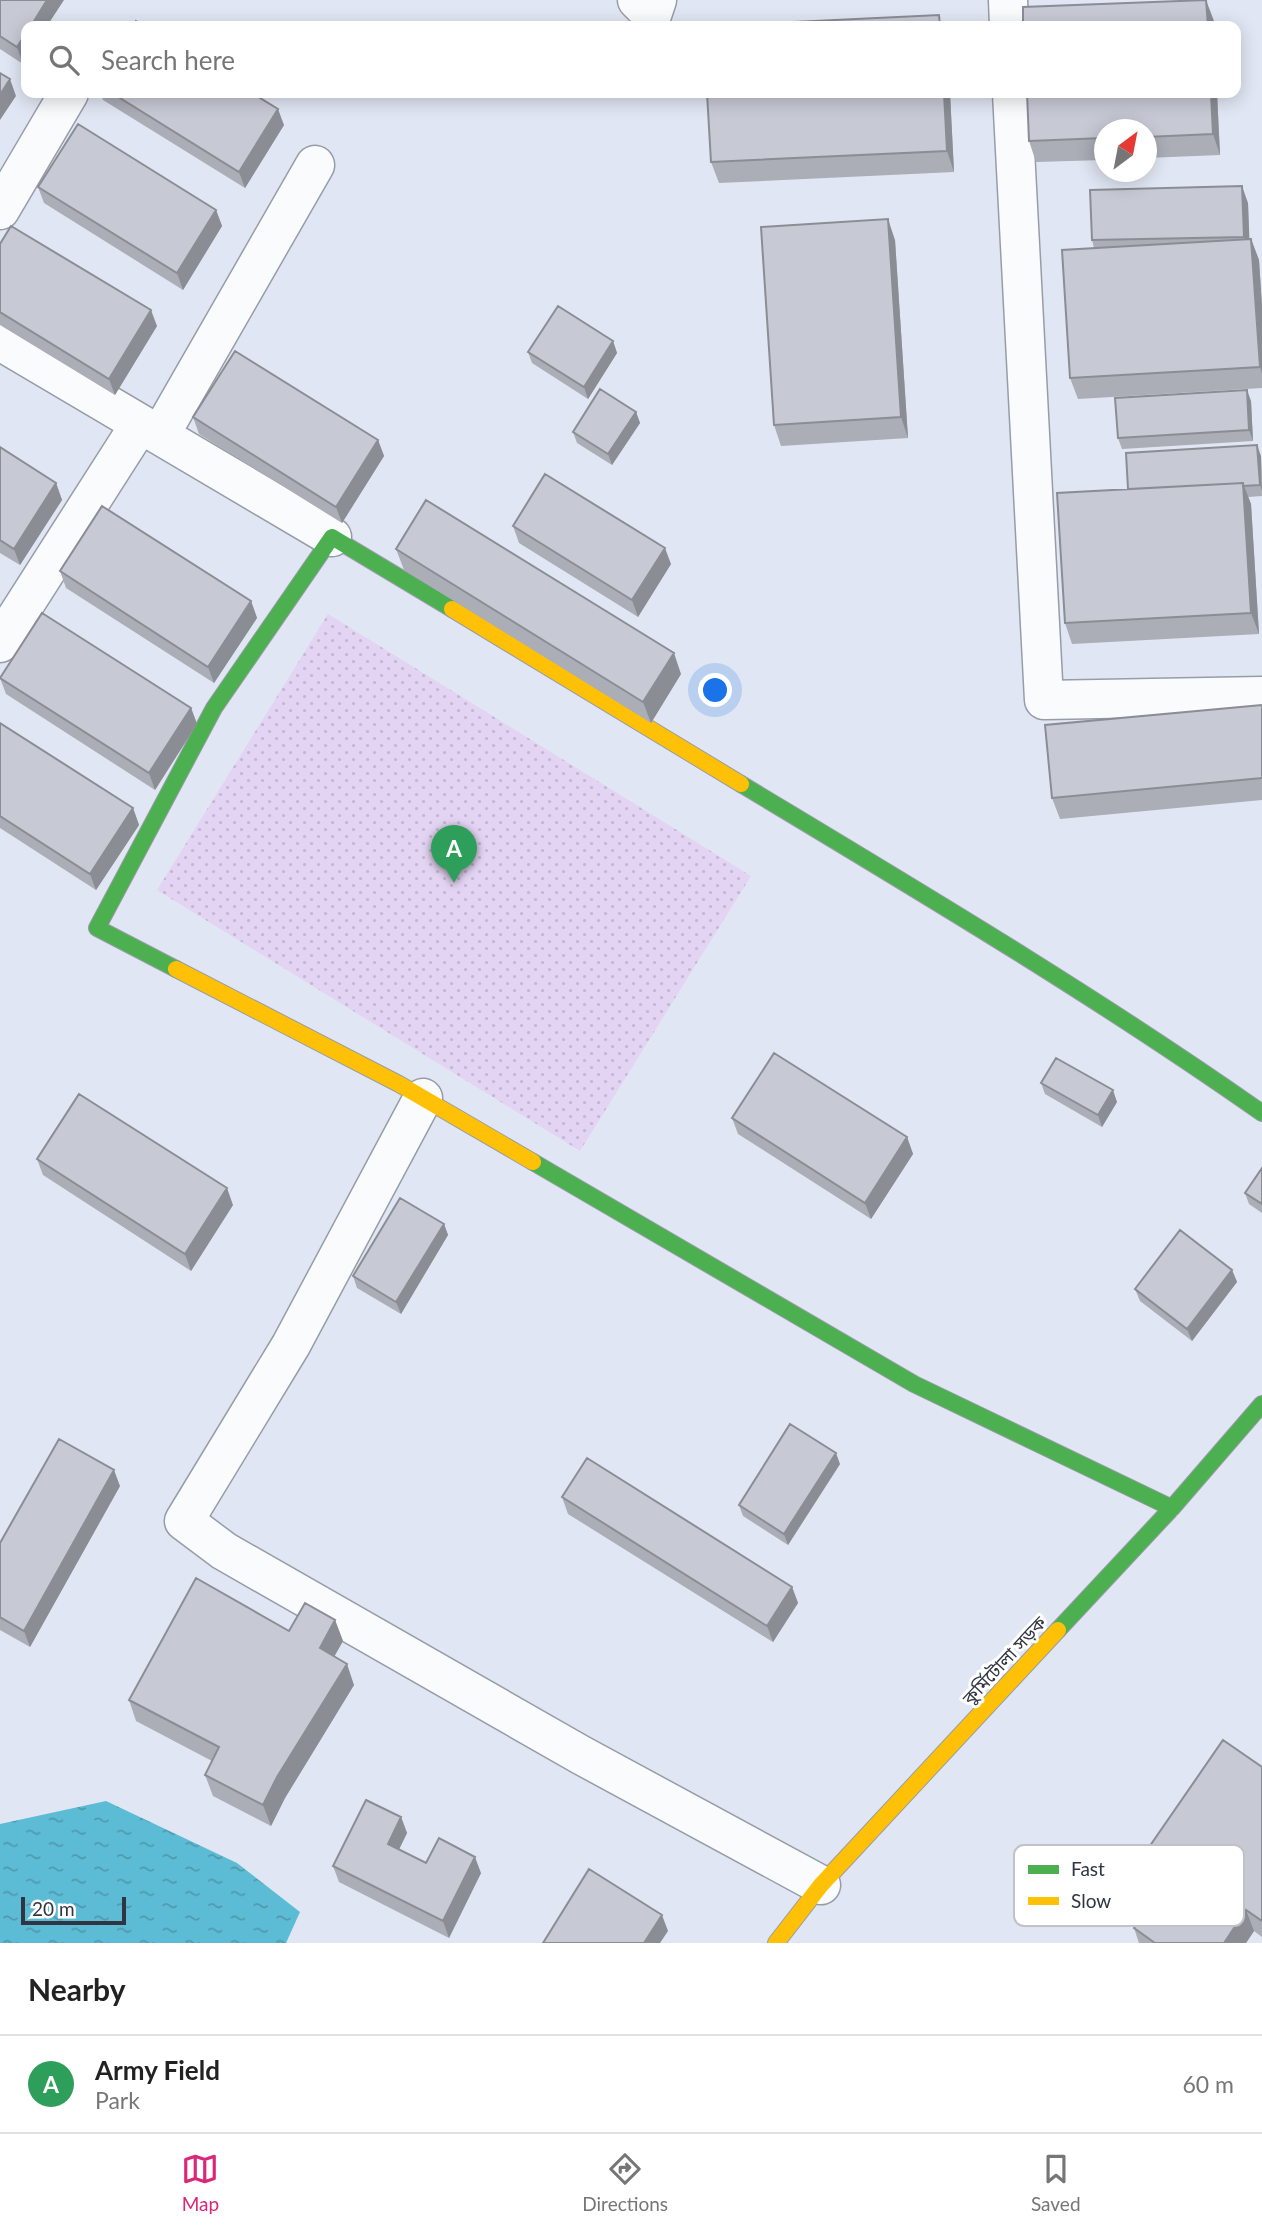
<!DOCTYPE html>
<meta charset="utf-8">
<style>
body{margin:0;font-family:Lato,"Noto Sans Bengali",sans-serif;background:#f6f6f6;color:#222}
.compass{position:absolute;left:1094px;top:119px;width:63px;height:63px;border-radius:50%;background:#fff;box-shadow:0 4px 18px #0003;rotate:32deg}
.scale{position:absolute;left:21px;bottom:18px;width:105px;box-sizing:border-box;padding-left:7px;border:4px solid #303541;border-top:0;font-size:19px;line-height:24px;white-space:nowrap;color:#303541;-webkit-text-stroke:5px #fff;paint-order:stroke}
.you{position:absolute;left:716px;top:691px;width:24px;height:24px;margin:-18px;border:5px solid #fff;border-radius:50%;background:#1a73e8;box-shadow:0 0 0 10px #1a73e833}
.badge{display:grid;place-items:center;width:46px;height:46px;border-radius:50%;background:#db2777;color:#fff;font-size:23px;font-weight:700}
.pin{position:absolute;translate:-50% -58px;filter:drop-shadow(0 2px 4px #0008)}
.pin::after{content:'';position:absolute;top:37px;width:24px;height:21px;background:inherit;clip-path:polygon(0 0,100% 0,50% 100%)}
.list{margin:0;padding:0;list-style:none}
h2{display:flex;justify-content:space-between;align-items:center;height:91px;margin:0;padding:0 28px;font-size:30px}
h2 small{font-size:23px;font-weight:400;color:#767676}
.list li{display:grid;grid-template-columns:46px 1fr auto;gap:21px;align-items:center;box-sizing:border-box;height:98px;padding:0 28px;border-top:2px solid #e0e0e0}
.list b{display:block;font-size:26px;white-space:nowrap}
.list p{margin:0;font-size:23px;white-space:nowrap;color:#767676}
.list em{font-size:23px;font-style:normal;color:#767676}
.icon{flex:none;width:38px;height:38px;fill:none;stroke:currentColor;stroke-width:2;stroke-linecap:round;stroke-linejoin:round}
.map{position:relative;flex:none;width:1262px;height:1943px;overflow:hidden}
.search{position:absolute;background:#fff;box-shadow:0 4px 18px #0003;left:21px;right:21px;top:21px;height:77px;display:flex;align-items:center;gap:18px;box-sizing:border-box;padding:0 24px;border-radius:14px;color:#767676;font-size:26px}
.sheet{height:189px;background:#fff}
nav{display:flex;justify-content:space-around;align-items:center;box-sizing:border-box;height:98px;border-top:2px solid #e0e0e0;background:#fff;font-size:19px;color:#767676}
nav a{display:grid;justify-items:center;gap:4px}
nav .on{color:#db2777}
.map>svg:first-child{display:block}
.park{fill:url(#park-dots)}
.water{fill:url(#water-ripples)}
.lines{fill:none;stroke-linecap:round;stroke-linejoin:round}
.street-casing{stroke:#979ca7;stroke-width:41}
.fast-casing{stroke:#979ca7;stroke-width:18}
.slow-casing{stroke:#979ca7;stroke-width:18}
.street{stroke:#fafbfd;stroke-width:38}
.fast{stroke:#4caf50;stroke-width:16}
.slow{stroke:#ffc107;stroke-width:16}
.wall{fill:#abadb7}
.shaded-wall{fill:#8b8d95}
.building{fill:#c7c9d5;stroke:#8b8d95;stroke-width:2}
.labels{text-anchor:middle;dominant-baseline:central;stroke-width:6;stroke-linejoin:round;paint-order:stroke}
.street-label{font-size:18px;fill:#303541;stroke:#fff}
.key{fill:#fff;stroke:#c1c2c6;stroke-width:2}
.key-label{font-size:19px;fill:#303541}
</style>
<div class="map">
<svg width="1262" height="1943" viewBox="0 0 1262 1943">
<defs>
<pattern id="park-dots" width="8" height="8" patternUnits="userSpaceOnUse" patternTransform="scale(1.75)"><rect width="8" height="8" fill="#e4d4f3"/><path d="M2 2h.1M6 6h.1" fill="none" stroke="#c4b7d2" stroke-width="1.8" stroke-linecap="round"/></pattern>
<pattern id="water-ripples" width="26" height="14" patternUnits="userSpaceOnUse" patternTransform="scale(1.75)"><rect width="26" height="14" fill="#5dbcd5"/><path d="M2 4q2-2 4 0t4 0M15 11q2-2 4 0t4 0" fill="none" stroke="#4d9aae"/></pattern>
</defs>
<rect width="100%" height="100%" fill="#e0e6f3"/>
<path class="park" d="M328,614L751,876L580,1151L157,890Z"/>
<path class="water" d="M106,1801L237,1863L300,1912L286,1943H0V1824Z"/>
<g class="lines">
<defs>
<path id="street" d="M637,0L652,15L657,0
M1008,0L1009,26
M1012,93L1044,700L1262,696
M0,210L69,93
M0,341L332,537
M160,435L315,165
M0,643L140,424
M423,1098L291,1345L184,1521L224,1551L581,1755L821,1885"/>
<path id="fast" d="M741,784C917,890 1094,995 1262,1113
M176,969L97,928L214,708L332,537L452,609
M533,1162L914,1384L1172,1508
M1058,1630L1172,1508L1262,1404"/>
<path id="slow" d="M452,609L741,784
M176,969L399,1084L533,1162
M776,1943L821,1885L1058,1630"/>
</defs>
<use href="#street" class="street-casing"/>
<use href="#fast" class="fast-casing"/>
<use href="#slow" class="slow-casing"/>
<use href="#street" class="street"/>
<use href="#fast" class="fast"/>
<use href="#slow" class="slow"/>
</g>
<path class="wall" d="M0,0L26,26V59L23,64L0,49Z
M101,93H252L284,125L245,188L103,100Z
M707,93H950L954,172L719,183L711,162Z
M1027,93H1217L1220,155L1146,158V130H1104V160L1036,162L1029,141Z
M38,187L216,210L222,226L183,290L44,203Z
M1248,203L1249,239H1251L1259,260L1262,306V388L1078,399L1070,378L1094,248L1092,240Z
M895,240L908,438L781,446L774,425Z
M0,244L157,326L115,395L0,325Z
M613,341L617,353L588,399L532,363L528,352Z
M1251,401L1253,441L1122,449L1118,438Z
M636,412L640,423L612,465L577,443L573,432Z
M193,417L378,440L384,456L342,523L199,434Z
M0,447L56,483L62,500L20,565L0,553Z
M1261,456L1262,496L1248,497L1251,504L1259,634L1072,644L1065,623Z
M513,526L671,564L638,617L519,543Z
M396,549L681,674L651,723L404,570Z
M60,571L251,601L257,618L214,683L66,588Z
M0,678L191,708L197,724L155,790L6,694Z
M1262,705V800L1060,819L1052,798Z
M0,723L133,808L139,825L96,890L0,828Z
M1041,1083L1117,1102L1102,1127L1045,1094Z
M732,1118L907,1137L913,1154L871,1219L738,1134Z
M37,1159L233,1205L191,1271L43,1175Z
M1262,1168V1213L1249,1204L1245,1193Z
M444,1224L448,1235L401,1314L357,1288L353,1276Z
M1232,1270L1237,1282L1192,1341L1140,1301L1135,1289Z
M840,1464L788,1545L743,1516L739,1505Z
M120,1486L30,1647L0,1630V1543Z
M562,1497L792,1587L798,1603L773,1642L568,1514Z
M335,1620L343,1641L334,1657L354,1685L285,1798L271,1826L213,1796L205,1775L212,1761L136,1721L129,1700L289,1631Z
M1262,1767V1937L1254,1931L1246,1943H1139L1134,1928L1156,1896L1144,1887L1136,1866Z
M401,1817L407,1833L399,1849L426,1863L481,1873L449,1938L339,1882L333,1866Z"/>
<path class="shaded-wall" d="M47,0H64L47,26H31Z
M1206,0L1214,21V26H1208Z
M26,33V59L23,64L17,47Z
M10,79L16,96L0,120V95Z
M944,93H950L954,172L947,151Z
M1211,93H1217L1220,155L1213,134Z
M278,109L284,125L245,188L239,172Z
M1242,186L1248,203L1250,254L1244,237Z
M216,210L222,226L183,290L177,273Z
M888,219L895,240L908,438L901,417Z
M1251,239L1259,260L1262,306V374L1260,367Z
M151,310L157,326L115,395L109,379Z
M613,341L617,353L588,399L584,387Z
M1247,390L1251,401L1253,441L1249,430Z
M636,412L640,423L612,465L608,454Z
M378,440L384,456L342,523L336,507Z
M1257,445L1261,456L1262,491L1260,485Z
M56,483L62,500L20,565L14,549Z
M1243,483L1251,504L1259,634L1251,613Z
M665,548L671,564L638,617L632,600Z
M251,601L257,618L214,683L208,667Z
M674,653L681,674L651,723L643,702Z
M191,708L197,724L155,790L149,773Z
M133,808L139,825L96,890L90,874Z
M1113,1090L1117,1102L1102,1127L1098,1115Z
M907,1137L913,1154L871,1219L865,1203Z
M227,1188L233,1205L191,1271L185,1254Z
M444,1224L448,1235L401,1314L396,1302Z
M1232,1270L1237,1282L1192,1341L1187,1329Z
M836,1453L840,1464L788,1545L784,1534Z
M114,1470L120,1486L30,1647L24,1631Z
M792,1587L798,1603L773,1642L767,1626Z
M335,1620L343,1641L327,1669L320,1648Z
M347,1664L354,1685L285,1798L271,1826L263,1805L277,1777Z
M401,1817L407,1833L394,1860L388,1844Z
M475,1857L481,1873L449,1938L443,1921Z
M1246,1910L1254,1931L1246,1943H1224Z
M662,1915L668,1931L660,1943H644Z"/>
<path class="building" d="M0,0H47L31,26H26V33L17,47L0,36Z
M1206,0L1208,26H1023V7Z
M939,15L940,26H712Z
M136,21L144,26H133Z
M0,73L10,79L0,95Z
M112,93H252L278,109L239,172Z
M707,93H944L947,151L711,162Z
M1027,93H1211L1213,134L1146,137V130H1104V138L1029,141Z
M78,124L216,210L177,273L38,187Z
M1242,186L1244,237L1092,240L1090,190Z
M888,219L901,417L774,425L761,227Z
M11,226L151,310L109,379L0,312V244Z
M1251,239L1260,367L1070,378L1062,250Z
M558,306L613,341L584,387L528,352Z
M235,351L378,440L336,507L193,417Z
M600,389L636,412L608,454L573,432Z
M1247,390L1249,430L1118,438L1115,398Z
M1257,445L1260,485L1243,486V483L1128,489L1126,453Z
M0,447L56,483L14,549L0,540Z
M545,474L665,548L632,600L513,526Z
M1243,483L1251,613L1065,623L1057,493Z
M426,500L674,653L643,702L396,549Z
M102,506L251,601L208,667L60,571Z
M42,613L191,708L149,773L0,678Z
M1262,705V778L1052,798L1045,725Z
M0,723L133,808L90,874L0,816Z
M774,1053L907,1137L865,1203L732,1118Z
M1056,1058L1113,1090L1098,1115L1041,1083Z
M79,1094L227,1188L185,1254L37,1159Z
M1262,1168V1204L1245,1193Z
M400,1198L444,1224L396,1302L353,1276Z
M1180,1230L1232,1270L1187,1329L1135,1289Z
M790,1424L836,1453L784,1534L739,1505Z
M59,1439L114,1470L24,1631L0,1617V1543Z
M587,1458L792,1587L767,1626L562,1497Z
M196,1578L289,1631L305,1603L335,1620L320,1648L347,1664L277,1777L263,1805L205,1775L219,1747L129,1700Z
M1223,1740L1262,1767V1921L1246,1910L1224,1943H1155L1134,1928L1164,1885L1136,1866Z
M366,1800L401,1817L388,1844L426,1863L439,1838L475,1857L443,1921L333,1866Z
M589,1869L662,1915L644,1943H543Z"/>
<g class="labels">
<g class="street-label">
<text transform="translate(1004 1660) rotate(-47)">কুর্মিটোলা সড়ক</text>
</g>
</g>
<rect x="1014" y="1845" width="230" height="81" rx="10" class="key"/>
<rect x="1028" y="1865" width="31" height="9" fill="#4caf50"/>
<rect x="1028" y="1897" width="31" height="8" fill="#ffc107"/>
<g class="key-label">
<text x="1071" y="1876">Fast</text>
<text x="1071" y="1908">Slow</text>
</g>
</svg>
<svg class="compass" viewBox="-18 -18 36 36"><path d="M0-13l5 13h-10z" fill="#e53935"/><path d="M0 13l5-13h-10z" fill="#767676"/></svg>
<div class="scale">20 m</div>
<div class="you"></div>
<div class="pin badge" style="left:454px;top:883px;background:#2e9e5b">A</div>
<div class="search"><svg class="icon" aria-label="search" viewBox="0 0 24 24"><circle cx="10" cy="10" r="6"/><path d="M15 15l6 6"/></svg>Search here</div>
</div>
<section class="sheet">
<h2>Nearby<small></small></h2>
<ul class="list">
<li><span class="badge" style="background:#2e9e5b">A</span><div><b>Army Field</b><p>Park</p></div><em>60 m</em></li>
</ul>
</section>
<nav>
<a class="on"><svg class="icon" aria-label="map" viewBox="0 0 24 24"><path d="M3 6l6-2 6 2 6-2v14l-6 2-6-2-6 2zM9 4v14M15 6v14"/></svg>Map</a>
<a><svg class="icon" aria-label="directions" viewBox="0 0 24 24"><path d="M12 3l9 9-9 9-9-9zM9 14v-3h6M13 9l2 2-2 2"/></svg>Directions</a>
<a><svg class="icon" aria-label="saved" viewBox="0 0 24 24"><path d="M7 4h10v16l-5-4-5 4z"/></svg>Saved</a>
</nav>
